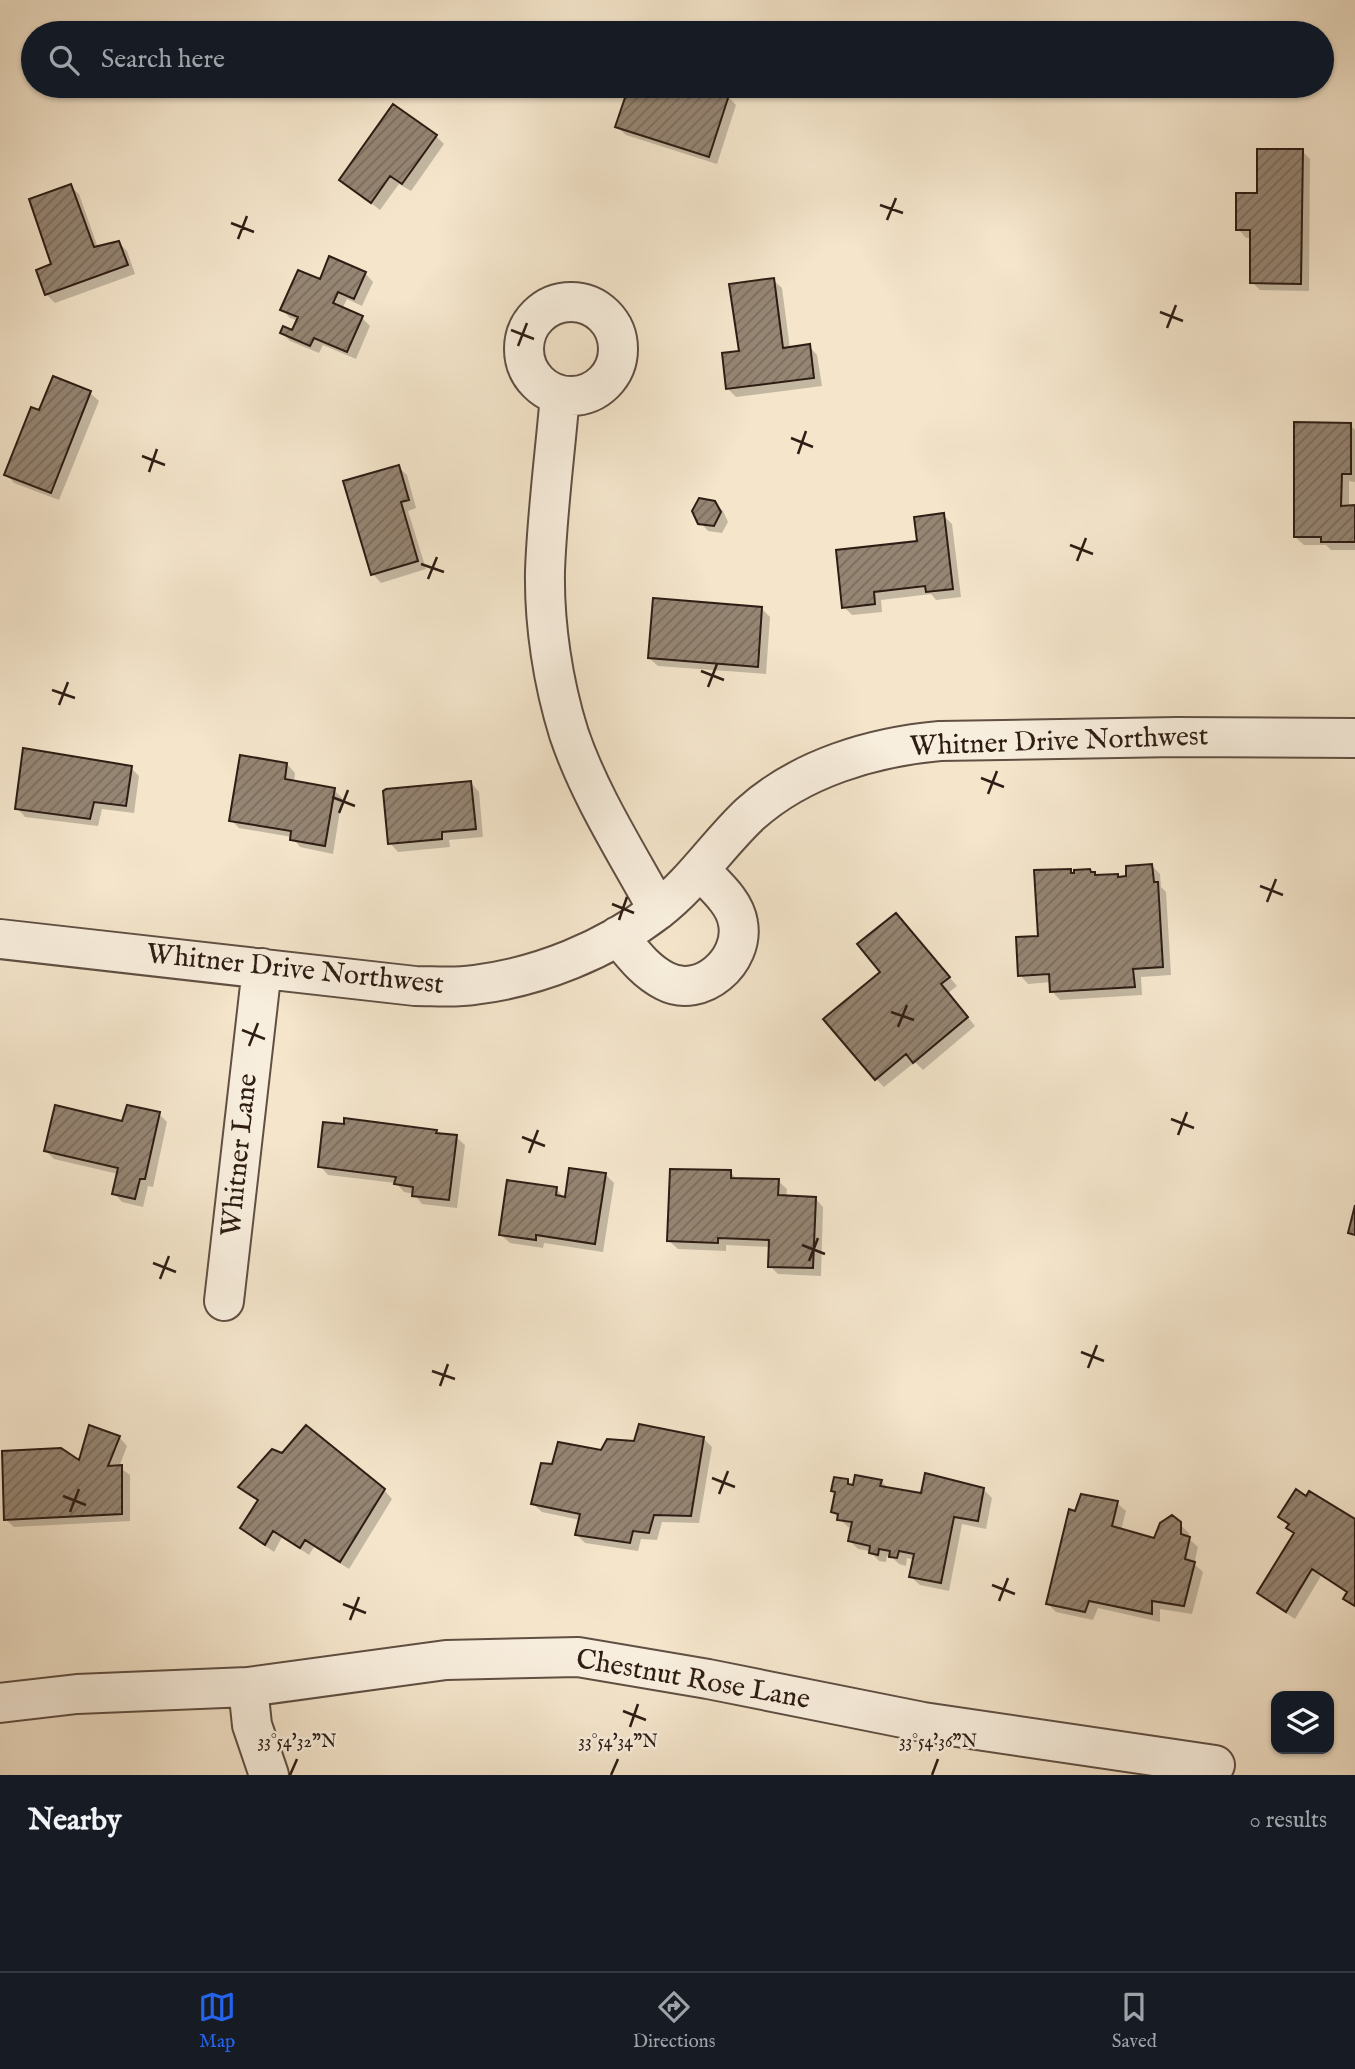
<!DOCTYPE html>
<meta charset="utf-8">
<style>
body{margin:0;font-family:"IM FELL English",serif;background:#20242c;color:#f1f3f6}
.controls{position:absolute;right:21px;bottom:21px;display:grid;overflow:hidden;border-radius:14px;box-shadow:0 2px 5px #0004}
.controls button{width:63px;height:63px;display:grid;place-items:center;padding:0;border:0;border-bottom:2px solid #363941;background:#171b24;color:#f1f3f6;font:35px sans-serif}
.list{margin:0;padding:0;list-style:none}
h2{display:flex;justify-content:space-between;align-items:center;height:91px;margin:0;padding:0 28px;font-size:30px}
h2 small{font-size:23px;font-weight:400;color:#9ea1a6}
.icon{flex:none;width:38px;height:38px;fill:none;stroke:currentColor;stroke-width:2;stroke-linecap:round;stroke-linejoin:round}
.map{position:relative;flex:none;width:1355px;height:1775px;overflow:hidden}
.search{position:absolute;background:#171b24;box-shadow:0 2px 5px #0004;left:21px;right:21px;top:21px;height:77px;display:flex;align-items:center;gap:18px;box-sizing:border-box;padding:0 24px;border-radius:38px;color:#9ea1a6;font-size:26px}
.sheet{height:196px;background:#171b24}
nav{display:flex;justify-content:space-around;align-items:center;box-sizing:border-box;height:98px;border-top:2px solid #363941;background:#171b24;font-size:19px;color:#9ea1a6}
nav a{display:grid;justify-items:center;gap:4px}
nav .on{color:#2563eb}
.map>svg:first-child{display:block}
.shadow{fill:#0003}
.building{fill:url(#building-hatch);stroke:#2e1d14;stroke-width:2}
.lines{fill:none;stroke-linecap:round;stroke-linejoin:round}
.minor-casing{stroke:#604f42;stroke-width:42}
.minor{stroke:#f8eedd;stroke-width:38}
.ticks{fill:none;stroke:#2e1d14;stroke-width:2.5}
.labels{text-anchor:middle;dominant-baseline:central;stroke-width:5;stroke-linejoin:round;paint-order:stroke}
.street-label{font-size:28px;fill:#2e1d14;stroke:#f8eedd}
.ticks-label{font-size:18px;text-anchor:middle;fill:#2e1d14;stroke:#f8eedd;stroke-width:5;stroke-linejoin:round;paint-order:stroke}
</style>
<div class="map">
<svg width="1355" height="1775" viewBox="0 0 1355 1775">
<defs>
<pattern id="building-hatch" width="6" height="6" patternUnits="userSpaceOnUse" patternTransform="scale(1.75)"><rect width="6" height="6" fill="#958573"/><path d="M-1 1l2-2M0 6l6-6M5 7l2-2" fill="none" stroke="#7a6c5d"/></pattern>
</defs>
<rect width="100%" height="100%" fill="#f4e5cb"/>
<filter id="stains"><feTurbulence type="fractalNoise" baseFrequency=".00286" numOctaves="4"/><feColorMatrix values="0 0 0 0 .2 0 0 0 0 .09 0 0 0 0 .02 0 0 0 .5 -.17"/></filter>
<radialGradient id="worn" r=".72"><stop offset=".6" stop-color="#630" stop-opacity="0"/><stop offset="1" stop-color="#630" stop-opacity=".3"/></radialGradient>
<path class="shadow" d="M631,86H694L728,97L736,105L717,164L626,135L617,127Z
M436,136L444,144L411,191L399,184L380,210L341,180Z
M1302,151L1310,159L1309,291L1260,290L1252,282V238H1246L1238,229L1259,195Z
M70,186L79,194L98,248L119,243L127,251L135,274L55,303L47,295L38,271L54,265Z
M365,273L373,282L362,306L347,299L342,309L362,318L370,326L356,359L323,345L319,353L290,341L282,333H293L298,321L290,318L282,309L321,281Z
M773,280L782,288L790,349L809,346L817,355L822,386L736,397L728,389L741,353Z
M54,378L90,393L99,401L59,500L14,483L6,474L40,412Z
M1350,425L1355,430V482L1349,481V507H1355V550H1331L1326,545H1304L1295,537Z
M398,467L407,475L416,508L408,511L426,569L381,583L373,574L346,482Z
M715,502L723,511L728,522L722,533L708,531L700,522Z
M943,515L952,524L961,597L936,600L931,594L881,600L882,612L852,615L844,607L919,542Z
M762,609L770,617L766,674L658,666L649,658Z
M287,764L295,773L294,783L334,790L342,798L333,854L300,847L292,837L239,828L231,820Z
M131,768L139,776L134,813L102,809L98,826L25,817L17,808Z
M471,783L479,792L483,837L449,840L450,847L398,852L390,843Z
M1152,866L1160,874L1161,887L1166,892L1171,975L1141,977L1142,995L1060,1000L1052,991L1051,982L1028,984L1020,975L1071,871L1076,876L1094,874L1097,877L1117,876L1120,878H1128Z
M904,924L957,986L948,993L975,1026L923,1070L915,1062L884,1087L876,1079L883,972Z
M159,1114L167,1122L153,1187L148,1186L143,1207L122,1202L114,1193L118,1174L54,1159L46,1151L123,1123Z
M436,1131L440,1135L456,1137L465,1145L457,1208L422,1204L414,1194L404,1192L396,1183L328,1175L320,1166Z
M730,1172L738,1180L778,1181L787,1189L786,1197L815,1198L823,1207L821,1276L778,1274L770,1266L771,1247L726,1245V1251L678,1249L669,1241Z
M606,1175L614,1183L603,1252L544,1243L543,1248L510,1243L501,1235L556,1189L566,1199Z
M119,1437L127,1446L119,1467L130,1475V1521L14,1527L5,1519L80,1462Z
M703,1438L712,1447L699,1523L662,1522L657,1540L641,1539L638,1551L585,1543L577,1535L580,1520L542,1512L533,1504L554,1466L635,1443Z
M847,1481L854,1488L881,1481L889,1489L923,1495L983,1489L992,1498L986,1529L962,1524L949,1591L920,1585L911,1577L914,1560L907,1558L906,1566L899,1564L892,1557L887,1556L886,1562L879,1561L870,1551L858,1549L850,1541L852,1528L848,1527L833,1512L837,1494L833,1490Z
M241,1487L384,1490L392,1499L349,1569L314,1547L309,1555L282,1537L274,1552L251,1536L242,1528L259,1502Z
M1117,1503L1126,1511L1121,1530L1155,1540L1172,1517L1189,1533V1539L1198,1547L1194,1564L1203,1572L1192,1614L1160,1609V1622L1098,1608L1093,1620L1056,1612L1048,1604L1076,1513Z
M1281,1517L1355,1521V1607L1345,1598L1348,1593L1321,1576L1295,1619L1267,1601L1259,1593L1295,1534Z"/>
<path class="building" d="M629,86H700L729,95L709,157L615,127Z
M393,104L437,135L402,184L390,176L371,203L339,180Z
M1257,149H1303L1301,284L1250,283V230H1236V193H1257Z
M71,184L94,247L119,241L128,265L45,295L36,270L51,264L29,199Z
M329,256L366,272L354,299L338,292L333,303L363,316L347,352L314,338L310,346L280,333L283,326L292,330L298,317L280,310L298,270L320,279Z
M774,278L783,348L810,344L814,378L726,389L722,353L739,351L729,284Z
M53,376L91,391L51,493L4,475L31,407L39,410Z
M1294,422L1351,423V474H1342L1341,506L1355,505V542H1321V537H1294Z
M399,465L409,500L401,502L418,561L371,575L343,481Z
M699,498L715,501L721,512L714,526L698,524L692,511Z
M944,513L953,589L926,592L925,586L874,592L875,604L842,608L836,550L917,541L914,517Z
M653,598L762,607L758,667L648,658Z
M23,748L132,766L126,806L94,802L90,819L15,809Z
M240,755L287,763L285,779L335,788L325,846L290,840L291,831L229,821Z
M471,781L476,829L442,832V839L388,844L383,791L386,789Z
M1152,864L1154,882H1158L1163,967L1133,969L1135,987L1050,992L1049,974L1018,976L1016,937L1038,936L1034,870L1071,869V873H1074V870L1090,869L1091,872H1095V875L1118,874V877L1126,876V866Z
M896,913L950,977L941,984L968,1017L913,1063L906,1054L875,1080L823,1019L880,972L857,944Z
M55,1105L122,1121L127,1105L160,1112L145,1179H140L135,1199L112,1194L118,1168L44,1151Z
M344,1118L437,1130L436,1133L457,1135L449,1200L412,1196L413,1187L394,1184L396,1177L318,1167L323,1122L344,1124Z
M569,1168L606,1173L595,1244L536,1235V1240L499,1235L507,1180L557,1187L556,1195L565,1197Z
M670,1169L731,1170V1178L779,1179L778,1195L816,1197L813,1268L768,1267L769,1240L718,1238V1243L667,1241Z
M1355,1205V1235L1348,1233Z
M639,1424L704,1437L691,1516L654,1515L649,1533L633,1531L630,1543L575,1535L580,1514L531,1504L541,1463L552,1464L558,1442L601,1450L607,1439L634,1441Z
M89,1425L120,1436L108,1466L122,1465V1514L4,1520L2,1451L61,1448L79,1460Z
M306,1425L385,1489L340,1562L305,1540L300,1548L273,1531L265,1545L240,1528L258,1500L238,1487L272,1449L282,1453Z
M925,1473L984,1488L978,1521L954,1517L941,1583L909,1577L914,1554L899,1551L897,1558L889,1557L890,1551L879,1549L878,1555L869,1553L870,1546L848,1541L852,1522L837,1520L838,1514L831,1512L835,1492L831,1491L834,1477L848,1479V1484L853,1485L855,1475L882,1480L880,1486L921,1493Z
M1296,1489L1306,1496L1309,1491L1355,1519V1606L1343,1599L1347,1592L1312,1569L1286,1612L1257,1593L1294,1533L1286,1528L1289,1524L1278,1517Z
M1081,1494L1118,1501L1112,1526L1154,1538L1160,1523L1172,1515L1181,1522V1534L1190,1537L1185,1559L1195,1562L1184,1606L1152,1601V1614L1089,1601L1085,1612L1046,1604L1069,1509L1075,1511Z"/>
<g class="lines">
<defs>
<path id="minor" d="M524 349a47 47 0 1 1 94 0a47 47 0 1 1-94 0Z
M560,395C555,454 547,513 545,571C544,624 553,683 569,734C590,796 627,853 658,910
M618,936C632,953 645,971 665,981C701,1000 745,961 738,923C735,902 714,885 701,871
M0,939L415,986C434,986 455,988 474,985C539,977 606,950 658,910C694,882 718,844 750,814C801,768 873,747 940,741L1177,737L1355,738
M224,1301L262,968
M248,1687L252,1725L269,1775
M0,1703L77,1694L248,1687L446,1660L578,1657L708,1679L923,1722L1215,1765"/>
</defs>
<use href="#minor" class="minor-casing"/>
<use href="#minor" class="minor"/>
</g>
<path class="ticks" d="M880,205L903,213M887,220L896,198M231,223L254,232M238,239L247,216M1160,312L1183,321M1167,328L1176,305M511,330L534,339M518,346L527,323M791,438L813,447M798,454L806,431M142,456L165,465M149,472L157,449M1070,545L1093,554M1077,561L1086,538M421,564L444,572M428,579L437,557M701,671L724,680M708,687L717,664M52,690L75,698M59,705L68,682M981,778L1004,787M988,794L997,771M332,797L355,806M339,813L348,790M1260,886L1283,895M1267,902L1276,879M612,904L634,913M619,920L627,897M891,1012L914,1020M898,1027L907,1005M242,1030L265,1039M249,1046L258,1023M1171,1119L1194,1128M1178,1135L1187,1112M522,1137L545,1146M529,1153L538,1130M802,1245L825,1254M809,1261L818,1238M153,1263L176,1272M160,1279L169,1256M1081,1352L1104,1361M1088,1368L1097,1345M432,1371L455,1379M440,1386L448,1364M712,1478L735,1487M719,1494L728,1471M63,1496L86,1505M70,1512L79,1489M992,1585L1015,1594M999,1601L1008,1578M343,1604L366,1613M350,1620L359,1597M623,1711L646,1720M630,1727L638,1704M290,1775L297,1759M611,1775L618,1759M932,1775L938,1759"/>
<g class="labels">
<g class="street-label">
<text transform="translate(1059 742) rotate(-2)">Whitner Drive Northwest</text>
<text transform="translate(295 970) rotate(6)">Whitner Drive Northwest</text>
<text transform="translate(240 1155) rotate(-84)">Whitner Lane</text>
<text transform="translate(693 1680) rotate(10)">Chestnut Rose Lane</text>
</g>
</g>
<g class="ticks-label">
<text x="297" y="1747">33°54'32"N</text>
<text x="618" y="1747">33°54'34"N</text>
<text x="938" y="1747">33°54'36"N</text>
</g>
<rect width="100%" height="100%" filter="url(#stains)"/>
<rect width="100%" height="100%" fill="url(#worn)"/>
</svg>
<div class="controls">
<button><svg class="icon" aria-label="layers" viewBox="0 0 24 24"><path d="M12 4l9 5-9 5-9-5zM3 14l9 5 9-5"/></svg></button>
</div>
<div class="search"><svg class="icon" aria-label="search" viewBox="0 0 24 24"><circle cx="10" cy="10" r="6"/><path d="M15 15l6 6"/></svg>Search here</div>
</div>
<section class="sheet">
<h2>Nearby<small>0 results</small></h2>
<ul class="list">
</ul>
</section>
<nav>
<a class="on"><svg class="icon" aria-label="map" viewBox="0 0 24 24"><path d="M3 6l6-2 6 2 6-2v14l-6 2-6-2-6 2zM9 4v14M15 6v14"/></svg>Map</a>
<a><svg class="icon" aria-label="directions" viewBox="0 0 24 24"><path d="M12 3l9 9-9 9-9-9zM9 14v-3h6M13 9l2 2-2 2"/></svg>Directions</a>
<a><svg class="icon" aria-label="saved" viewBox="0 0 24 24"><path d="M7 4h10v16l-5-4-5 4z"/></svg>Saved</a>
</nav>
